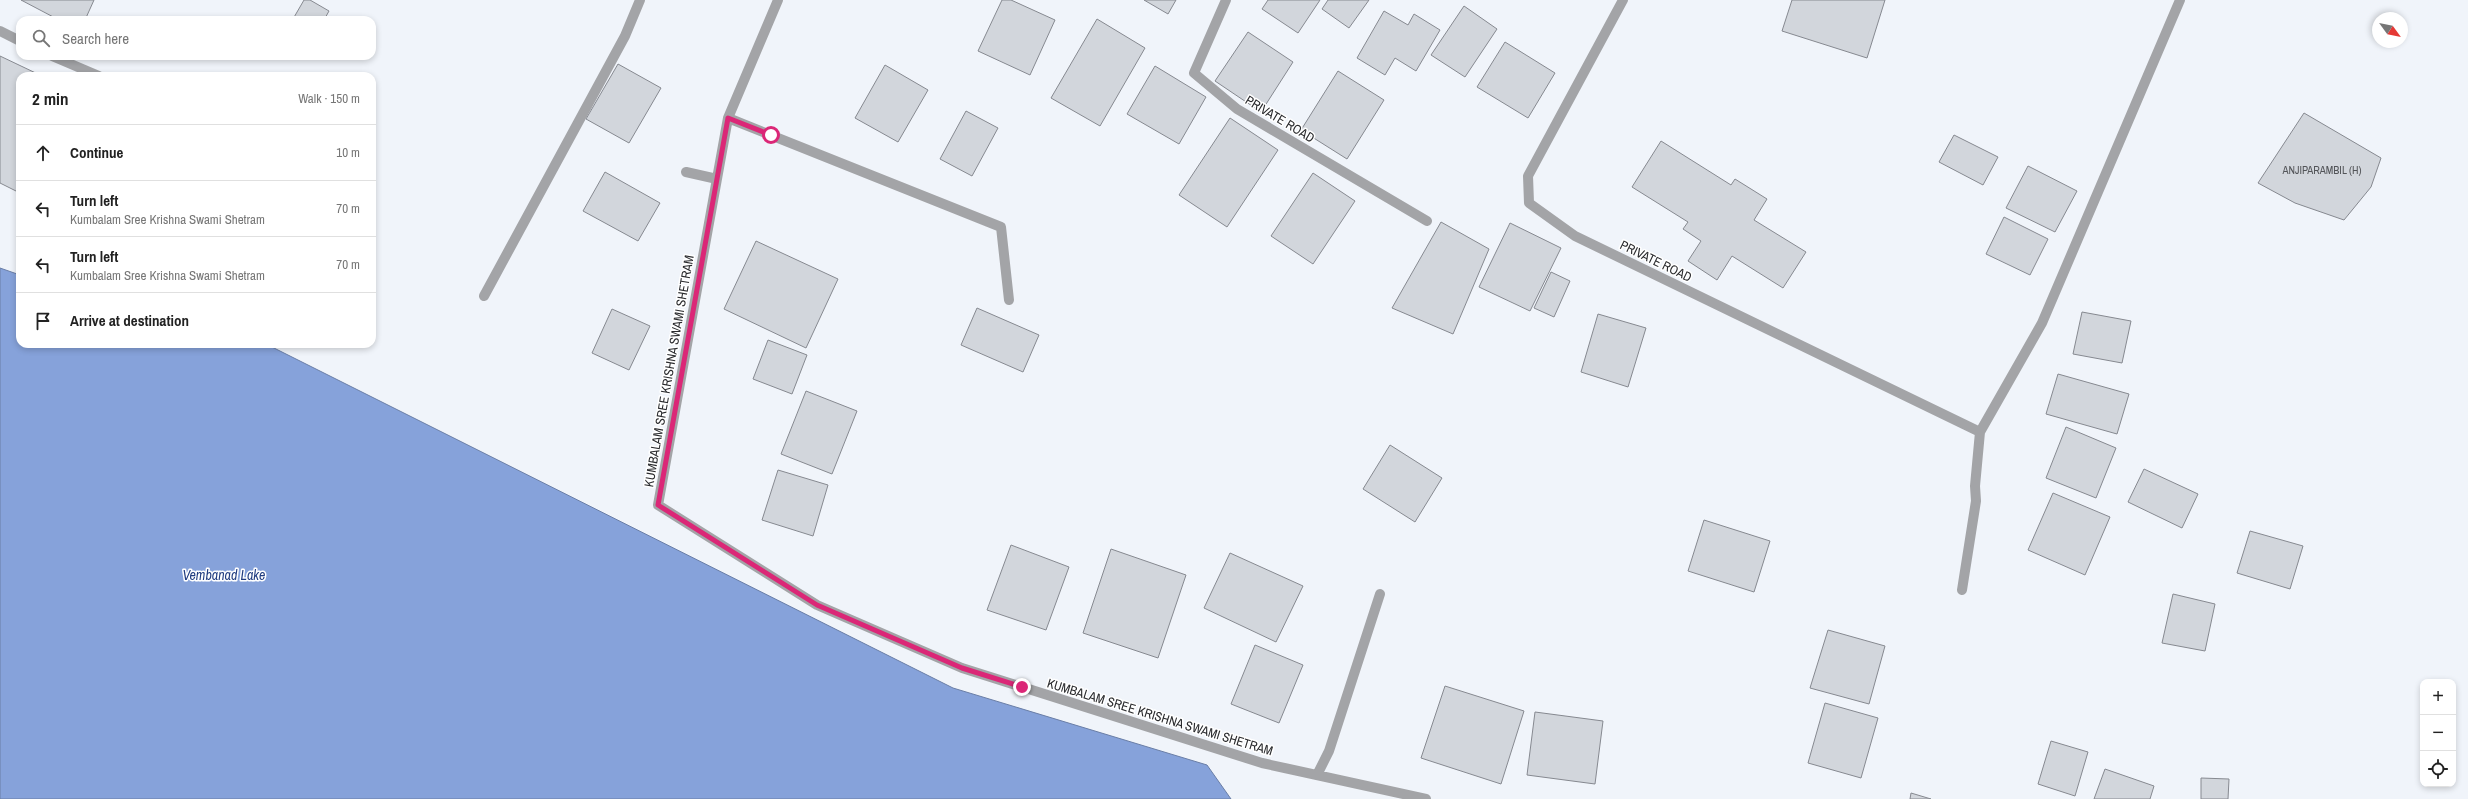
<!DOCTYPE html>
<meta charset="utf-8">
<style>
body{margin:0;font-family:"Archivo Narrow",sans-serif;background:#f2f2f2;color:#222}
.controls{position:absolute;right:12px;bottom:12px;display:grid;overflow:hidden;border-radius:8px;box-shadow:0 2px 6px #0003}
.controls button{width:36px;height:36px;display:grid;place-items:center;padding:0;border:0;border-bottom:1px solid #e0e0e0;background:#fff;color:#222;font:20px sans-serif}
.compass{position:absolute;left:2372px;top:12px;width:36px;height:36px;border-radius:50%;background:#fff;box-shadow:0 2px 6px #0003;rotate:123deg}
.stop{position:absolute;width:12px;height:12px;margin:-9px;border:3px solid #db2777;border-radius:50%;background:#fff}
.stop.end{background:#db2777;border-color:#fff;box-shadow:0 1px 4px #0008}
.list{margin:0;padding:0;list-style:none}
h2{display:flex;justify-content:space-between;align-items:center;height:52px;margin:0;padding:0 16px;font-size:17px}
h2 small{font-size:13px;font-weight:400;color:#767676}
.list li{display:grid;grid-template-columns:26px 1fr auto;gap:12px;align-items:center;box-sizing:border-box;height:56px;padding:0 16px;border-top:1px solid #e0e0e0}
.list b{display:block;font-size:15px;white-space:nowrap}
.list p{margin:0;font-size:13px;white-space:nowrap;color:#767676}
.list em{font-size:13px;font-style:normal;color:#767676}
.icon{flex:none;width:22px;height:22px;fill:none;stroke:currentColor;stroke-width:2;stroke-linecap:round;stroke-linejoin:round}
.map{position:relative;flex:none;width:2468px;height:799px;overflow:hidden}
.search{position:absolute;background:#fff;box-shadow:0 2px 6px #0003;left:16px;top:16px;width:360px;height:44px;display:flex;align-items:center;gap:10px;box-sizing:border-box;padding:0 14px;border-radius:12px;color:#767676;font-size:15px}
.panel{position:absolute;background:#fff;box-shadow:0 2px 6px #0003;left:16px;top:72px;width:360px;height:276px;border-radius:12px}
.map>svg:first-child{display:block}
.water{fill:#86a2da;stroke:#6a7ea6}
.building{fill:#d2d6dc;stroke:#868990}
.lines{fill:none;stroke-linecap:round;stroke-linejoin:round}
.minor{stroke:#a3a4a7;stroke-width:10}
.route{stroke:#db2777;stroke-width:5}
.labels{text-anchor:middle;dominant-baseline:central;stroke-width:3;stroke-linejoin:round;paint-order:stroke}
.number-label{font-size:11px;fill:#535559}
.street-label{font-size:13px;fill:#292a2d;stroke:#fff}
.water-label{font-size:14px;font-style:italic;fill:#213d80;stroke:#fff}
</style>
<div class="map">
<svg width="2468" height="799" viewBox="0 0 2468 799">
<rect width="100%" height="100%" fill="#f0f4fa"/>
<path class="water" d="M0,268L20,275V344H266L953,688L1207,765L1231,799H0Z"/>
<path class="building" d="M21,0H94L85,20H59Z
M304,0H310L329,11L324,20L293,19Z
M1002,0H1011L1055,20L1030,75L978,51Z
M1144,0H1176L1168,14Z
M1268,0H1320L1298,33L1262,9Z
M1328,0H1369L1349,28L1322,9Z
M1792,0H1885L1867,58L1782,31Z
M1464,6L1497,29L1465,77L1431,55Z
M1384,11L1408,25L1414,14L1440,30L1416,71L1395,58L1385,75L1357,58Z
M1097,19L1145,48L1100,126L1051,98Z
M1248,32L1293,62L1261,112L1215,81Z
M1505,42L1555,73L1528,118L1477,87Z
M0,56L42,76H20V193L0,183Z
M618,64L661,88L629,143L586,119Z
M885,65L928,90L898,142L855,118Z
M1155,66L1206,97L1179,144L1127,114Z
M1338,71L1384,100L1347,159L1301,130Z
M966,111L998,128L972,176L940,159Z
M2304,113L2381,158L2371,187L2344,220L2295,203L2258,183Z
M1230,118L1278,150L1227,227L1179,195Z
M1954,135L1998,157L1983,185L1939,162Z
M1661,141L1731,185L1735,179L1767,199L1754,220L1806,252L1783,288L1732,256L1717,280L1688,261L1701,241L1683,229L1688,222L1632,187Z
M2028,166L2077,191L2055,232L2006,208Z
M605,172L660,203L638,241L583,211Z
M1313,173L1355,201L1313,264L1271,236Z
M2004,217L2048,239L2030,275L1986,254Z
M1441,222L1489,249L1453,334L1392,308Z
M1510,223L1561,248L1530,311L1479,287Z
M756,241L838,279L806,348L724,309Z
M1551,272L1570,281L1554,317L1534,308Z
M977,308L1039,335L1023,372L961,345Z
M612,309L650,326L629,370L592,353Z
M2082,312L2131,321L2122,363L2073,354Z
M1598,314L1646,328L1628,387L1581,372Z
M768,340L807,355L792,394L753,379Z
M2058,374L2129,394L2117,434L2046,414Z
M806,391L857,411L832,474L781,454Z
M2066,427L2116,448L2096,498L2046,478Z
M1390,445L1442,478L1415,522L1363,489Z
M2144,469L2198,494L2182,528L2128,502Z
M778,470L828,485L813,536L762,520Z
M2053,493L2110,517L2085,575L2028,550Z
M1704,520L1770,541L1754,592L1688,571Z
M2250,531L2303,546L2290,589L2237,573Z
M1011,545L1069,567L1046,630L987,610Z
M1111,549L1186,575L1158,658L1083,633Z
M1230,553L1303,586L1276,642L1204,608Z
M2173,594L2215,604L2205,651L2162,643Z
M1828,630L1885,646L1869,704L1810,688Z
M1255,645L1303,665L1279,723L1231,704Z
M1445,686L1524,711L1501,784L1421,758Z
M1825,703L1878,718L1861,778L1808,763Z
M1535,712L1603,721L1595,784L1527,775Z
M2051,741L2088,752L2075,796L2038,784Z
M2105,769L2154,786L2150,799H2094Z
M2201,778L2229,779L2228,799H2201Z
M1911,793L1931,799H1910Z"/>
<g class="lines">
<path class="minor" d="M778,0L728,118L658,505L817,605L962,668L1262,763L1426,799
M1226,0L1194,73L1237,109L1427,221
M1623,0L1528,176L1529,203L1575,236L1980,432
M0,31L20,41
M52,56L99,76
M728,118L1001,227L1009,300
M686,172L717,179
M484,296L625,36L640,0
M1962,590L1976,501L1975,486L1980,432L2042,323L2180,0
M1317,775L1329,751L1380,594"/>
</g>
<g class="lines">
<path class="route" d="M771,135L728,118L658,505L817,605L962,668L1022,687"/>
</g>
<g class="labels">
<g class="number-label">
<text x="2322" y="170">ANJIPARAMBIL (H)</text>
</g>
<g class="street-label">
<text transform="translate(1280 119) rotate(31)">PRIVATE ROAD</text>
<text transform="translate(1656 261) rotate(26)">PRIVATE ROAD</text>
<text transform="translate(669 371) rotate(-80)">KUMBALAM SREE KRISHNA SWAMI SHETRAM</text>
<text transform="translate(1160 717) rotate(17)">KUMBALAM SREE KRISHNA SWAMI SHETRAM</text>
</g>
<g class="water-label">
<text x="224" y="575">Vembanad Lake</text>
</g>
</g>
</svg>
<div class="controls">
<button>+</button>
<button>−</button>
<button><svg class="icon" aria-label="locate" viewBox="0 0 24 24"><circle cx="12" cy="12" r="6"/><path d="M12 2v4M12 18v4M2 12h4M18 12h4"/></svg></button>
</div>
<svg class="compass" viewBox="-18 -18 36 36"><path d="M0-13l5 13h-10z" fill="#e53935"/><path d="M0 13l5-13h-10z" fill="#767676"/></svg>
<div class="stop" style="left:771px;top:135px"></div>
<div class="stop end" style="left:1022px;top:687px"></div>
<div class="search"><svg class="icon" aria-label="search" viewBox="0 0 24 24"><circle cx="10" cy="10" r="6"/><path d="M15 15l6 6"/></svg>Search here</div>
<section class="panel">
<h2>2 min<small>Walk · 150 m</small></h2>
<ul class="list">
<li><svg class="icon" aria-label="ahead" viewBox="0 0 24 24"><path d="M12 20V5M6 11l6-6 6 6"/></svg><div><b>Continue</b></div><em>10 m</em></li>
<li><svg class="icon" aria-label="left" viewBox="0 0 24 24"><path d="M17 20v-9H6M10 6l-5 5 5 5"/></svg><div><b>Turn left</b><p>Kumbalam Sree Krishna Swami Shetram</p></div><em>70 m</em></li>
<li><svg class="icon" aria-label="left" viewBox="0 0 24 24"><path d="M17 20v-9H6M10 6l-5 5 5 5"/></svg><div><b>Turn left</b><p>Kumbalam Sree Krishna Swami Shetram</p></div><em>70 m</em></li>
<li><svg class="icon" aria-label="arrive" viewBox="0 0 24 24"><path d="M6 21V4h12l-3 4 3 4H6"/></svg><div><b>Arrive at destination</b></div></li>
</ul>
</section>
</div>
